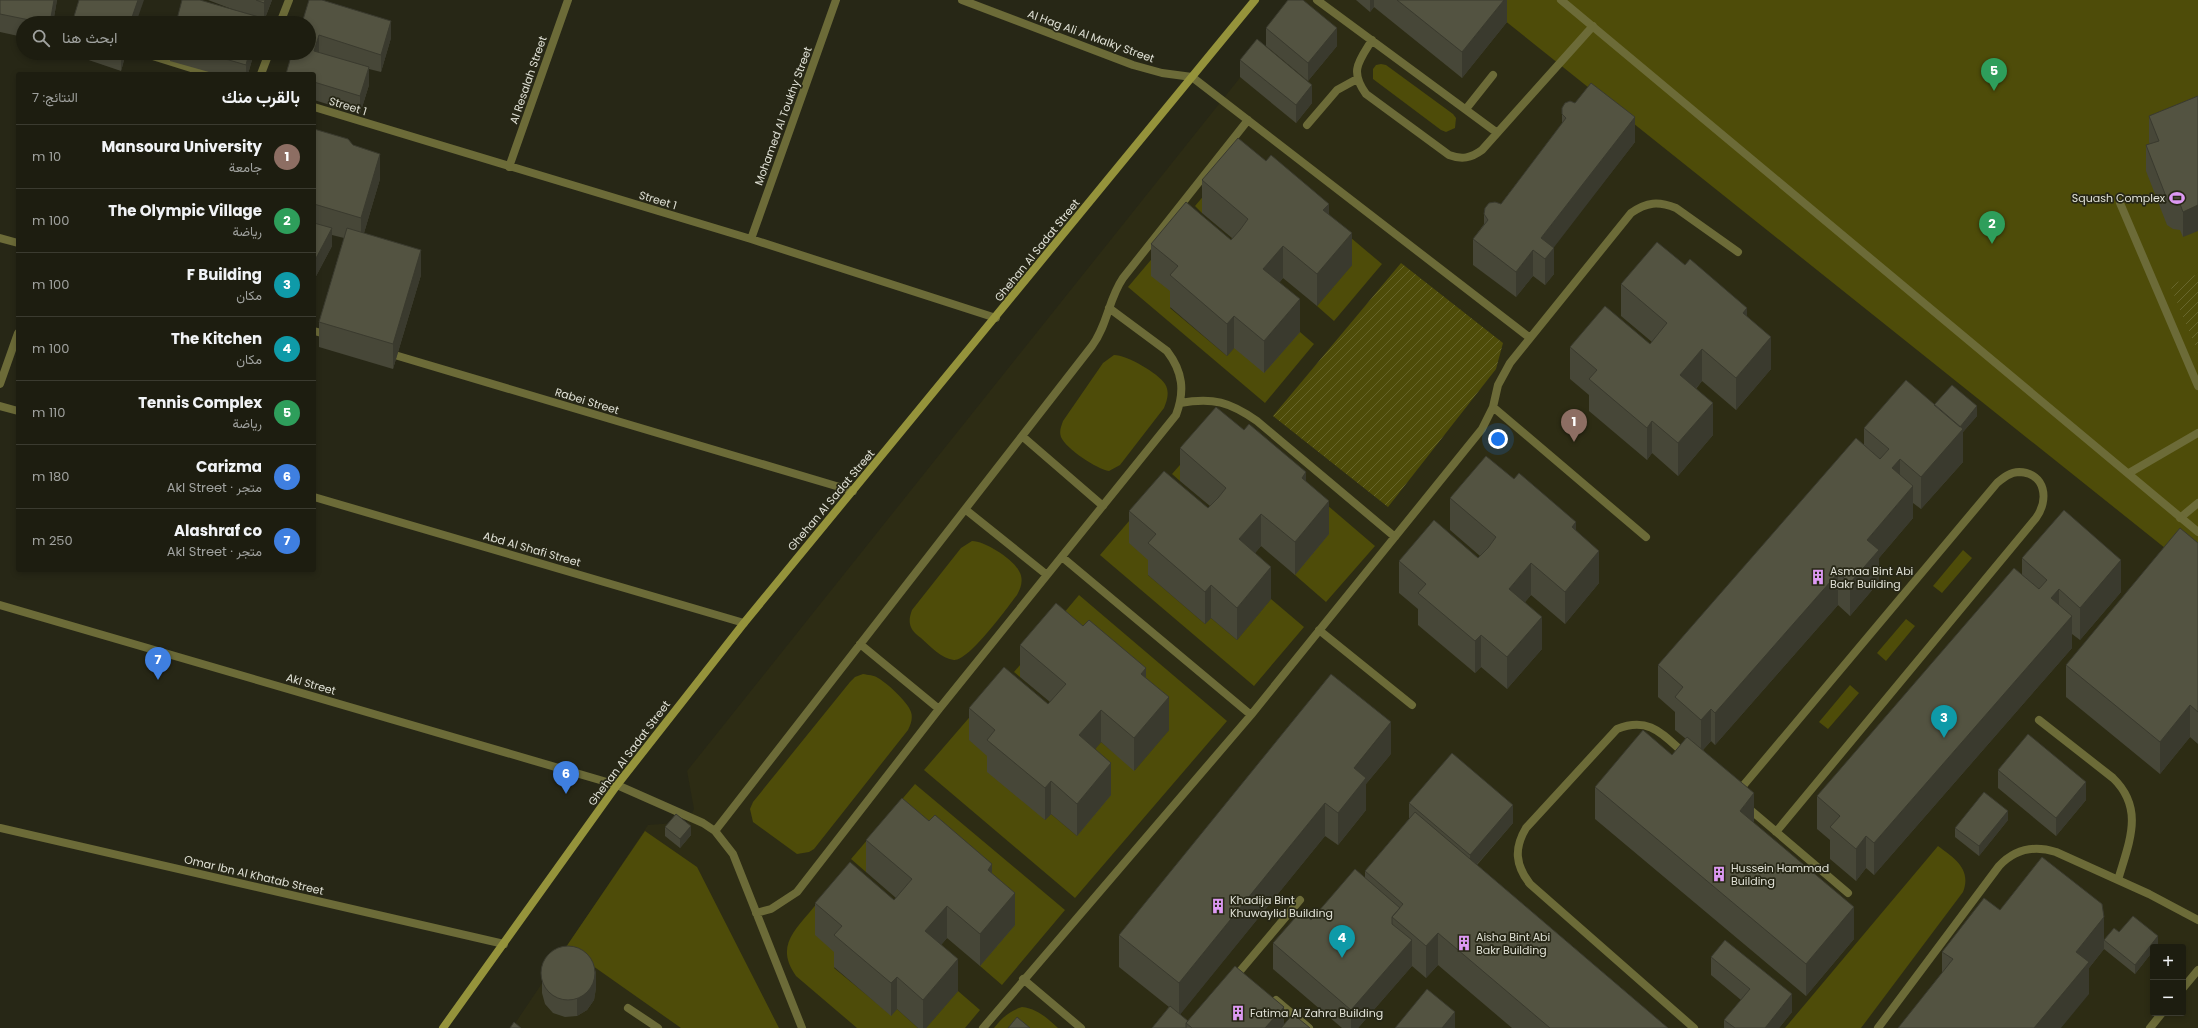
<!DOCTYPE html>
<html lang="ar">
<meta charset="utf-8">
<style>
body{margin:0;font-family:Poppins,Vazirmatn,sans-serif;background:#2a2a1e;color:#f1f3f6;direction:rtl}
.controls{position:absolute;right:12px;bottom:12px;display:grid;overflow:hidden;border-radius:4px;box-shadow:0 2px 6px #0003}
.controls button{width:36px;height:36px;display:grid;place-items:center;padding:0;border:0;border-bottom:1px solid #3b3b30;background:#1d1d10;color:#f1f3f6;font:20px sans-serif}
.you{position:absolute;left:1498px;top:439px;width:14px;height:14px;margin:-10px;border:3px solid #fff;border-radius:50%;background:#1a73e8;box-shadow:0 0 0 6px #1a73e833}
.badge{display:grid;place-items:center;width:26px;height:26px;border-radius:50%;background:#dd99f3;color:#fff;font-size:13px;font-weight:700}
.pin{position:absolute;translate:-50% -33px;filter:drop-shadow(0 1px 2px #0008)}
.pin::after{content:'';position:absolute;top:21px;width:14px;height:12px;background:inherit;clip-path:polygon(0 0,100% 0,50% 100%)}
.list{margin:0;padding:0;list-style:none}
h2{display:flex;justify-content:space-between;align-items:center;height:52px;margin:0;padding:0 16px;font-size:17px}
h2 small{font-size:13px;font-weight:400;color:#a0a29f}
.list li{display:grid;grid-template-columns:26px 1fr auto;gap:12px;align-items:center;box-sizing:border-box;height:64px;padding:0 16px;border-top:1px solid #3b3b30}
.list b{display:block;font-size:15px;white-space:nowrap}
.list p{margin:0;font-size:13px;white-space:nowrap;color:#a0a29f}
.list em{font-size:13px;font-style:normal;color:#a0a29f}
.icon{flex:none;width:22px;height:22px;fill:none;stroke:currentColor;stroke-width:2;stroke-linecap:round;stroke-linejoin:round}
.map{position:relative;flex:none;width:2198px;height:1028px;overflow:hidden;direction:ltr}
.search{position:absolute;background:#1d1d10;box-shadow:0 2px 6px #0003;left:16px;top:16px;width:300px;height:44px;display:flex;align-items:center;gap:10px;box-sizing:border-box;padding:0 14px;border-radius:22px;color:#a0a29f;font-size:15px}
.panel{position:absolute;background:#1d1d10;box-shadow:0 2px 6px #0003;left:16px;top:72px;width:300px;height:500px;border-radius:4px;direction:rtl}
.map>svg:first-child{display:block}
.built{fill:#2d2c14;fill-rule:evenodd}
.green{fill:#4e4c09}
.garden{fill:url(#garden-furrows)}
.lines{fill:none;stroke-linecap:round;stroke-linejoin:round}
.lane{stroke:#6c6b38;stroke-width:8}
.street{stroke:#6c6b38;stroke-width:8}
.secondary{stroke:#95933b;stroke-width:8}
.wall{fill:#474738}
.shaded-wall{fill:#3a3a2e}
.building{fill:#535341;stroke:#3a3a2e}
.labels{text-anchor:middle;dominant-baseline:central;stroke-width:3.5;stroke-linejoin:round;paint-order:stroke}
.street-label{font-size:11px;fill:#e0e1d6;stroke:#272716}
.poi-label{font-size:11px;fill:#e0e1d6;stroke:#272716;text-anchor:start}
</style>
<div class="map">
<svg width="2198" height="1028" viewBox="0 0 2198 1028">
<defs>
<pattern id="garden-furrows" width="10" height="10" patternUnits="userSpaceOnUse"><rect width="10" height="10" fill="#4e4c09"/><path d="M-1 1l2-2M0 10L10 0M9 11l2-2" fill="none" stroke="#67662c"/></pattern>
</defs>
<rect width="100%" height="100%" fill="#272716"/>
<path class="built" d="M1302,0H2198V1028H514V1025L648,825L676,823L683,828L690,817L694,809L687,771ZM2153,947H2183V1013H2153Z"/>
<path class="green" d="M1479,0H2198V557L2190,568Z
M1381,64L1386,65L1453,114L1456,118L1455,128L1446,132L1441,130L1373,79V69L1376,65Z
M1244,148L1382,264L1334,321L1317,306L1352,265L1238,170L1202,213L1195,206Z
M1178,228V298L1170,308L1227,356L1234,348L1300,332L1314,344L1265,403L1128,287Z
M1114,355C1127,355 1158,373 1165,384C1170,392 1167,401 1164,408L1120,465L1109,471C1097,469 1066,449 1061,437C1059,431 1061,427 1063,421L1103,363Z
M1223,416L1375,546L1326,602L1295,575L1216,439L1180,481L1172,474Z
M1153,493L1156,567L1148,575L1205,624L1211,618L1237,640L1271,599L1304,627L1254,686L1100,555Z
M972,541C985,541 1013,559 1019,571C1024,579 1021,588 1017,595C1007,608 969,661 954,660C942,659 930,646 921,638C910,630 907,623 912,610L961,548Z
M1963,550L1972,558L1942,593L1933,586Z
M1079,595L1227,721L1075,898L924,770L993,690L995,763L1045,820L1051,814L1077,836L1079,768L1101,742L1135,770L1169,730L1056,635L1020,677L1014,672Z
M1906,619L1915,626L1886,661L1877,653Z
M863,674C868,675 874,675 878,678C887,683 908,702 911,712C913,718 911,724 908,730L814,849L809,852L797,854L753,822L750,809L753,802L850,682L855,677Z
M1850,685L1859,693L1828,729L1819,722Z
M915,784L1065,910L1002,985L980,966L902,830L866,872L851,859Z
M645,831L697,867L779,1028H681L566,947Z
M1938,846C1954,858 1972,869 1963,892L1861,1028H1785Z
M835,881L842,958L834,968L891,1015L897,1009L918,1028H857L796,976C777,949 791,934 809,913C818,902 826,892 835,881Z
M958,991L980,1010L965,1028H926Z
M1022,1007C1038,1009 1047,1018 1058,1028H994C1003,1017 1009,1011 1022,1007Z"/>
<path class="garden" d="M1401,263L1503,343L1496,369L1388,507L1273,416Z
M2198,274V353L2170,285Z"/>
<g class="lines">
<path class="lane" d="M2120,203L2198,386
M2129,473L2198,433
M2180,518L2198,503
M2039,720L2113,778C2145,809 2129,842 2118,880
M1686,755C1663,735 1650,716 1617,729L1526,828C1514,848 1515,865 1530,884L1694,1028
M1737,793L1997,483C2003,478 2010,472 2019,472C2046,473 2049,500 2036,518L1776,832
M1747,807L1848,893
M1235,977L1300,900
M2183,988L2198,970
M1276,1000L1309,1028
M1878,1028L1999,866C2015,849 2034,845 2056,852L2149,894L2198,920
M2150,1028L2162,1013"/>
<path class="street" d="M962,0L1133,65L1162,73L1192,77L1530,338
M1317,0L1496,132
M1561,0L2198,532
M280,23L289,0
M1372,40C1359,61 1349,71 1366,94L1449,155C1462,160 1471,158 1482,150L1593,26
M143,53L210,74
M261,74L269,53
M314,107L751,239L996,318
M1466,109L1493,75
M1307,125L1337,90L1357,79
M509,167L568,0
M0,238L18,243
M751,239L836,0
M314,331L329,335
M388,353L853,491
M0,384L18,333
M1180,403C1213,397 1230,402 1257,421L1395,537
M0,406L18,411
M1493,407L1646,537
M1022,436L1103,506
M314,497L744,623
M966,510L1047,575
M1062,557L1251,715
M0,605L617,785L703,823L715,831L733,854L802,1028
M1319,630L1412,705
M860,644L939,709
M0,828L504,944
M715,831L1092,346C1108,324 1108,300 1123,278L1248,120
M756,913L771,909L797,892L939,709L1176,415C1185,391 1183,372 1167,351L1109,308
M1023,979L1081,1028
M628,1008L658,1028
M983,1028L1251,715L1482,429L1493,407L1498,385L1510,363L1631,213C1647,202 1658,201 1676,208L1738,252"/>
<path class="secondary" d="M443,1028L617,785L744,623L1255,0"/>
</g>
<path class="wall" d="M0,0H57L53,23H23V37L0,32Z
M208,0H272L264,21L259,19V23L237,11Z
M1356,0H1507V22L1462,78L1374,7L1370,12Z
M309,23L391,38L381,72L369,69V85L360,114L314,100V74Z
M1266,28L1337,46L1308,81L1266,46Z
M68,53H126L121,71Z
M170,53H254L248,74H216L170,61Z
M1240,60L1312,103L1296,123L1240,77Z
M2198,96L2183,237L2180,230L2173,229L2167,225L2146,171V145L2150,144L2149,142V116Z
M1562,108L1635,142L1553,247L1554,274L1545,285L1533,276L1516,297L1473,265V239L1484,224V214L1501,204L1562,124Z
M314,129L353,145L380,179L364,233L421,275L393,369L319,347V322L344,238L332,235V246L314,280Z
M1202,180L1329,214L1352,265L1317,306L1283,278L1279,283L1300,332L1264,373L1234,348L1227,356L1170,307V291L1151,276V244L1231,240L1232,238L1202,213Z
M1685,265L1747,317L1771,369L1736,410L1702,381L1696,389L1713,435L1678,476L1652,453L1647,460L1589,411V395L1570,379V347L1650,344L1652,342L1621,316V284Z
M1934,405L1977,416L1963,432V462L1921,509L1913,503V518L1879,558V582L1850,616L1838,605L1715,745L1711,741L1703,750L1754,823L1854,939L1806,996L1595,819V787L1672,755L1686,739L1675,730V712L1658,697V665L1864,444V428Z
M1180,448L1306,482L1329,534L1295,575L1261,546L1255,553L1271,599L1237,640L1211,618L1205,624L1148,575V560L1129,543V511L1208,508L1210,506L1180,481Z
M1450,498L1576,531L1599,583L1565,624L1531,595L1525,602L1542,649L1507,689L1481,667L1475,673L1418,625V609L1399,593V561L1478,558L1480,556L1450,530Z
M2198,543V744L2190,737L2160,774L2066,697V665Z
M2022,558L2121,592L2080,640L2072,634V648L1874,875L1866,868L1856,881L1830,859V840L1817,829V796L2022,575Z
M1083,626L1146,678L1169,730L1134,771L1101,742L1095,749L1111,795L1077,836L1051,814L1045,820L987,772V756L969,740V708L1048,704L1050,702L1020,677V645Z
M1391,754L1366,784V810L1338,845L1325,836L1180,1014L1188,1021L1284,1025L1310,1028H1152L1169,1007L1119,967V935Z
M1998,770L2086,800L2056,836L1998,788Z
M1409,803L1513,823L1477,865L1668,1028H1512L1438,965L1426,978L1412,966L1358,1028H1342L1273,969V943L1311,920L1365,877V871L1409,819Z
M2008,820L1979,856L1955,837V828Z
M929,821L992,874L1015,925L980,966L947,938L941,945L958,991L926,1028H918L897,1009L891,1016L834,967V952L815,935V903L894,900L896,898L866,872V840Z
M665,827L691,835L680,848L665,836Z
M2000,910L2104,940L2119,932L2158,945L2153,947V951L2135,974L2104,949L2089,968V994L1942,972V952Z
M1711,957L1792,1012L1779,1028H1724V1020L1741,1000L1711,975Z
M542,975L596,988L594,1000L587,1010L577,1016L565,1017L553,1013L545,1004L542,993Z"/>
<path class="shaded-wall" d="M54,0H57L53,23H50Z
M138,0H144L136,23H130Z
M265,0H272L264,21V3Z
M1370,0H1374V7L1370,12Z
M1504,0H1507V22L1462,78V52Z
M391,21V38L381,72V55Z
M1337,28V46L1308,81V63Z
M319,35V53L314,51Z
M121,53H126L121,71Z
M249,53H254L248,74H246V65Z
M369,67V85L360,114V96Z
M1312,85V103L1296,123V105Z
M1635,117V142L1545,259L1541,238Z
M380,154V179L361,243V218Z
M1329,204V236L1323,210Z
M2198,205V231L2183,237V212Z
M332,228V246L314,280V262Z
M1352,233V265L1317,306V274Z
M1283,246V278L1263,302V269Z
M1554,248V274L1545,285V259Z
M421,250V275L393,369V344Z
M1533,250V276L1516,297V272Z
M1300,299V332L1264,373V341Z
M1747,308V340L1743,313Z
M1234,316V348L1227,356V324Z
M1771,337V369L1736,410V378Z
M1702,349V381L1680,407V375Z
M1713,403V435L1678,476V443Z
M1977,406V416L1963,432V462L1921,509V477L1958,430Z
M1652,421V453L1647,460V428Z
M1900,459V491L1892,468Z
M1306,472V504L1302,478Z
M1913,486V518L1879,558V582L1850,616V583L1867,540Z
M1329,501V534L1295,575V542Z
M1261,514V546L1239,572V539Z
M1576,522V554L1572,527Z
M1599,551V583L1565,624V592Z
M2121,560V592L2080,640V608Z
M1531,563V595L1509,621V589Z
M1271,567V599L1237,640V608Z
M1838,573V605L1715,745V713Z
M1211,585V618L1205,624V592Z
M2059,589V621L2051,598Z
M2072,616V648L1874,875V843Z
M1542,617V649L1507,689V657Z
M1481,635V667L1475,673V641Z
M1146,668V700L1141,674Z
M1169,697V730L1134,771V738Z
M2190,705V737L2160,774V742Z
M1711,709V741L1701,752V720Z
M1101,710V742L1079,768V735Z
M1391,722V754L1366,784V810L1338,845V813L1354,768Z
M1111,763V795L1077,836V804Z
M1051,781V814L1045,820V788Z
M2086,782V800L2056,836V818Z
M1754,793V826L1740,811Z
M1325,803V836L1179,1016V983Z
M1513,805V823L1470,872V855Z
M2008,811V820L1979,856V846Z
M691,826V835L680,848V839Z
M1866,836V868L1856,881V849Z
M992,864V896L988,870Z
M1015,893V925L980,966V934Z
M947,906V938L925,963V931Z
M1854,907V939L1806,996V964Z
M2104,917V949L2089,968V994L2061,1028H2034L2076,952Z
M1438,933V965L1426,978V946Z
M2158,936V945L2156,947H2153V951L2135,974V965Z
M1412,940V966L1358,1028H1351V1010Z
M958,959V991L926,1028H923V1000Z
M596,970V988L594,1000L587,1010L577,1016V998Z
M897,977V1009L891,1016V983Z
M1792,994V1012L1779,1028H1765Z
M1284,1007V1028H1265Z
M1455,1012V1028H1442Z"/>
<path class="building" d="M0,0H54L50,23H44L0,14Z
M79,0H138L130,23H72Z
M182,0H200L259,17L258,23H176Z
M256,0H265L264,3Z
M309,0H322L391,21L381,55L319,35L314,51L369,67L360,96L314,82V74H286L292,53H309V23H302Z
M1288,0H1303L1337,28L1308,63L1266,28Z
M1397,0H1504L1462,52Z
M1257,39L1312,85L1296,105L1240,60Z
M205,53H249L246,65Z
M1591,83L1635,117L1541,238L1554,248L1545,259L1533,250L1516,272L1473,239L1488,220L1484,214L1485,208L1489,203L1495,202L1501,204L1566,118L1562,114V108L1565,103L1570,101L1575,103Z
M2198,96V205L2183,212L2180,204H2173L2167,199L2146,145L2159,141L2149,116Z
M314,129L348,139L353,145L380,154L361,218L314,204Z
M1238,138L1266,161L1271,155L1329,204L1323,210L1352,233L1317,274L1283,246L1263,269L1300,299L1264,341L1234,316L1227,324L1170,275L1178,266L1151,244L1186,202L1231,240L1240,230L1248,219L1202,180Z
M314,223L332,228L314,262Z
M347,228L421,250L393,344L319,322Z
M1657,242L1685,265L1690,259L1747,308L1743,313L1771,337L1736,378L1702,349L1680,375L1713,403L1678,443L1652,421L1647,428L1589,379L1597,370L1570,347L1605,306L1650,344L1667,323L1621,284Z
M1906,380L1963,429L1921,477L1900,459L1892,468L1913,486L1867,540L1879,550L1850,583L1838,573L1715,713L1711,709L1701,720L1675,697L1683,687L1658,665L1856,438L1880,459L1889,449L1864,428Z
M1952,385L1977,406L1960,427L1934,405Z
M1216,407L1244,430L1249,424L1306,472L1302,478L1329,501L1295,542L1261,514L1239,539L1271,567L1237,608L1211,585L1205,592L1148,543L1156,534L1129,511L1164,471L1208,508L1218,498L1226,488L1180,448Z
M1486,456L1514,479L1519,473L1576,522L1572,527L1599,551L1565,592L1531,563L1509,589L1542,617L1507,657L1481,635L1475,641L1418,593L1426,584L1399,561L1434,520L1478,558L1488,548L1496,537L1450,498Z
M2064,510L2121,560L2080,608L2059,589L2051,598L2072,616L1874,843L1866,836L1856,849L1830,827L1840,816L1817,796L2014,568L2039,589L2047,580L2022,558Z
M2180,528L2198,543V712L2190,705L2160,742L2066,665Z
M1056,603L1083,626L1089,620L1146,668L1141,674L1169,697L1134,738L1101,710L1079,735L1111,763L1077,804L1051,781L1045,788L987,740L995,730L969,708L1004,667L1048,704L1066,684L1020,645Z
M1331,674L1391,722L1354,768L1366,778L1338,813L1325,803L1179,983L1119,935Z
M1643,730L1672,755L1687,737L1754,793L1740,811L1854,907L1806,964L1595,787Z
M2028,734L2086,782L2056,818L1998,770Z
M1452,753L1513,805L1470,855L1409,803Z
M1984,792L2008,811L1979,846L1955,828Z
M902,798L929,821L935,815L992,864L988,870L1015,893L980,934L947,906L925,931L958,959L923,1000L897,977L891,983L834,935L842,926L815,903L850,862L894,900L912,879L866,840Z
M1415,812L1668,1028H1550L1438,933L1426,946L1412,934L1392,917L1403,904L1365,871Z
M676,814L691,826L680,839L665,827Z
M2042,857L2102,904L2104,917L2076,952L2089,962L2034,1028H1898L1953,959L1942,952L1984,898L2000,910Z
M1355,869L1400,908L1392,917V924L1412,940L1351,1010L1273,943L1301,911L1311,920Z
M2133,916L2158,936L2135,965L2104,940L2114,928L2119,932Z
M1725,940L1792,994L1765,1028H1735L1724,1020L1750,989L1711,957Z
M541 973a27 27 0 1 1 54 0a27 27 0 1 1-54 0Z
M1235,966L1284,1007L1265,1028H1192L1186,1023Z
M1427,989L1455,1012L1442,1028H1395Z
M1170,1006L1188,1021L1186,1023V1028H1152Z
M1293,1014L1310,1028H1281Z
M1017,1017L1030,1028H1008Z
M514,1022L521,1028H510Z"/>
<defs>
<symbol id="stadium-bare" viewBox="-9 -9 18 18"><path d="M0-5a6.5 5 0 1 0 0 10a6.5 5 0 1 0 0-10ZM-3.5-1.8h7v3.6h-7Z" fill="#dd99f3" stroke="#272716" stroke-width="2.5" paint-order="stroke"/></symbol>
<symbol id="building-bare" viewBox="-9 -9 18 18"><path d="M-4-6H4V6H1V3H-1V6H-4ZM-2.5-4.3h1.7v1.8h-1.7ZM.8-4.3h1.7v1.8H.8ZM-2.5-1h1.7V.8h-1.7ZM.8-1h1.7V.8H.8Z" fill="#dd99f3" stroke="#272716" stroke-width="2.5" paint-order="stroke"/></symbol>
</defs>
<g fill-rule="evenodd">
<use href="#stadium-bare" x="2166" y="187" width="22" height="22"/>
<use href="#building-bare" x="1807" y="566" width="22" height="22"/>
<use href="#building-bare" x="1708" y="863" width="22" height="22"/>
<use href="#building-bare" x="1207" y="895" width="22" height="22"/>
<use href="#building-bare" x="1453" y="932" width="22" height="22"/>
<use href="#building-bare" x="1227" y="1002" width="22" height="22"/>
</g>
<g class="labels">
<g class="street-label">
<text transform="translate(1091 36) rotate(20)">Al Hag Ali Al Malky Street</text>
<text transform="translate(528 80) rotate(-71)">Al Resalah Street</text>
<text transform="translate(348 106) rotate(17)">Street 1</text>
<text transform="translate(783 116) rotate(-70)">Mohamed Al Toukhy Street</text>
<text transform="translate(658 200) rotate(17)">Street 1</text>
<text transform="translate(1037 250) rotate(-51)">Ghehan Al Sadat Street</text>
<text transform="translate(587 401) rotate(17)">Rabei Street</text>
<text transform="translate(831 500) rotate(-50)">Ghehan Al Sadat Street</text>
<text transform="translate(532 549) rotate(16)">Abd Al Shafi Street</text>
<text transform="translate(311 684) rotate(16)">Akl Street</text>
<text transform="translate(629 753) rotate(-53)">Ghehan Al Sadat Street</text>
<text transform="translate(254 875) rotate(13)">Omar Ibn Al Khatab Street</text>
</g>
<g class="poi-label">
<text x="2165" y="198" text-anchor="end">Squash Complex</text>
<text x="1830" y="571">Asmaa Bint Abi<tspan x="1830" dy="13">Bakr Building</tspan></text>
<text x="1731" y="868">Hussein Hammad<tspan x="1731" dy="13">Building</tspan></text>
<text x="1230" y="900">Khadija Bint<tspan x="1230" dy="13">Khuwaylid Building</tspan></text>
<text x="1476" y="937">Aisha Bint Abi<tspan x="1476" dy="13">Bakr Building</tspan></text>
<text x="1250" y="1013">Fatima Al Zahra Building</text>
</g>
</g>
</svg>
<div class="controls">
<button>+</button>
<button>−</button>
</div>
<div class="you"></div>
<div class="pin badge" style="left:1574px;top:442px;background:#8d6e63">1</div>
<div class="pin badge" style="left:1992px;top:244px;background:#2e9e5b">2</div>
<div class="pin badge" style="left:1944px;top:738px;background:#0f9aa8">3</div>
<div class="pin badge" style="left:1342px;top:958px;background:#0f9aa8">4</div>
<div class="pin badge" style="left:1994px;top:91px;background:#2e9e5b">5</div>
<div class="pin badge" style="left:566px;top:794px;background:#3f7fe0">6</div>
<div class="pin badge" style="left:158px;top:680px;background:#3f7fe0">7</div>
<div class="search"><svg class="icon" aria-label="search" viewBox="0 0 24 24"><circle cx="10" cy="10" r="6"/><path d="M15 15l6 6"/></svg>ابحث هنا</div>
<section class="panel">
<h2>بالقرب منك<small>النتائج: 7</small></h2>
<ul class="list">
<li><span class="badge" style="background:#8d6e63">1</span><div><b>Mansoura University</b><p>جامعة</p></div><em>10 m</em></li>
<li><span class="badge" style="background:#2e9e5b">2</span><div><b>The Olympic Village</b><p>رياضة</p></div><em>100 m</em></li>
<li><span class="badge" style="background:#0f9aa8">3</span><div><b>F Building</b><p>مكان</p></div><em>100 m</em></li>
<li><span class="badge" style="background:#0f9aa8">4</span><div><b>The Kitchen</b><p>مكان</p></div><em>100 m</em></li>
<li><span class="badge" style="background:#2e9e5b">5</span><div><b>Tennis Complex</b><p>رياضة</p></div><em>110 m</em></li>
<li><span class="badge" style="background:#3f7fe0">6</span><div><b>Carizma</b><p>متجر · Akl Street</p></div><em>180 m</em></li>
<li><span class="badge" style="background:#3f7fe0">7</span><div><b>Alashraf co</b><p>متجر · Akl Street</p></div><em>250 m</em></li>
</ul>
</section>
</div>
